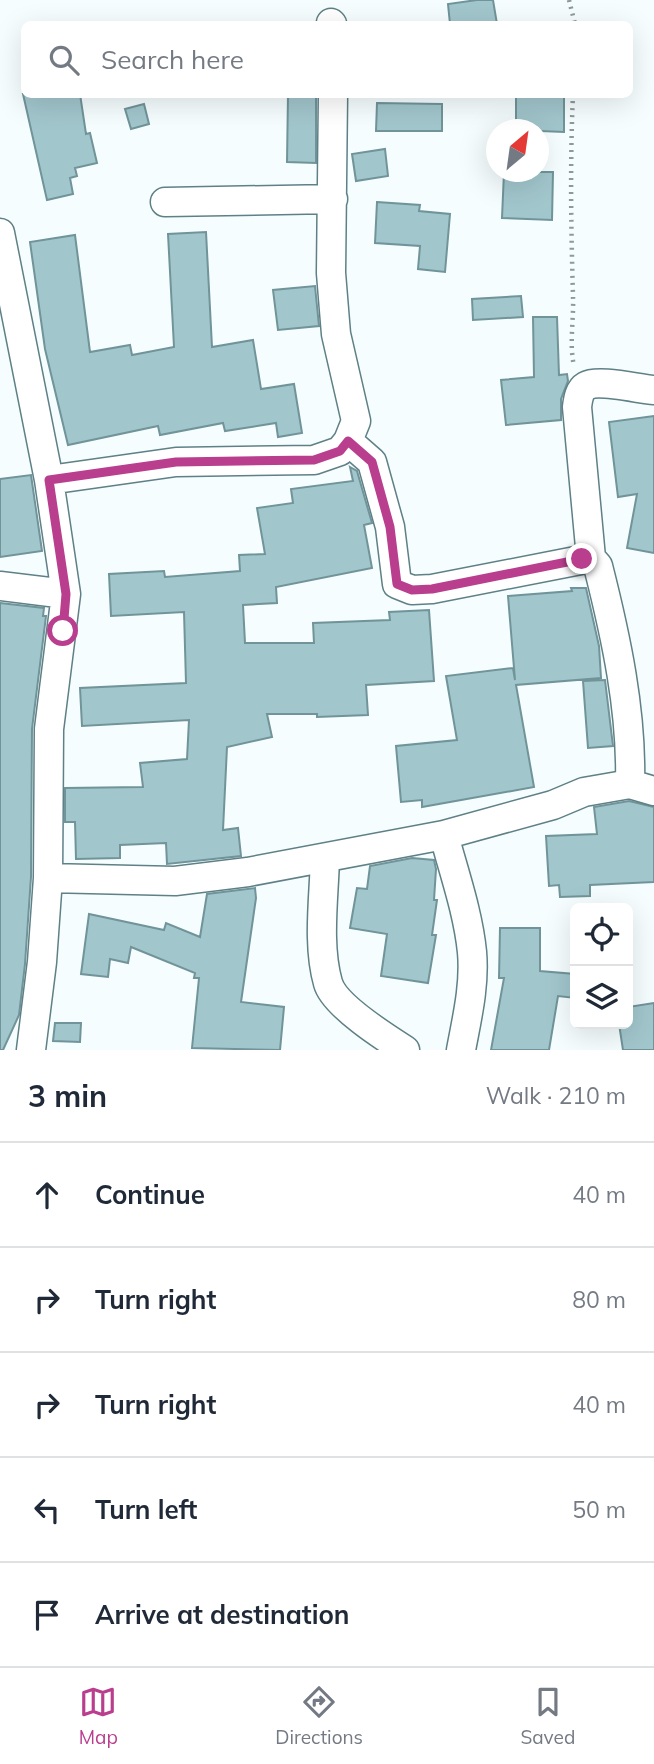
<!DOCTYPE html>
<meta charset="utf-8">
<style>
body{margin:0;font-family:Mulish,sans-serif;background:#f6f6f7;color:#1f2937}
.controls{position:absolute;right:21px;bottom:21px;display:grid;overflow:hidden;border-radius:10px;box-shadow:0 7px 28px #0002}
.controls button{width:63px;height:63px;display:grid;place-items:center;padding:0;border:0;border-bottom:2px solid #e0e1e3;background:#fff;color:#1f2937;font:35px sans-serif}
.compass{position:absolute;left:486px;top:119px;width:63px;height:63px;border-radius:50%;background:#fff;box-shadow:0 7px 28px #0002;rotate:29deg}
.stop{position:absolute;width:21px;height:21px;margin:-16px;border:5px solid #ba3e8e;border-radius:50%;background:#fff}
.stop.end{background:#ba3e8e;border-color:#fff;box-shadow:0 2px 7px #0008}
.list{margin:0;padding:0;list-style:none}
h2{display:flex;justify-content:space-between;align-items:center;height:91px;margin:0;padding:0 28px;font-size:30px}
h2 small{font-size:23px;font-weight:400;color:#747a83}
.list li{display:grid;grid-template-columns:46px 1fr auto;gap:21px;align-items:center;box-sizing:border-box;height:105px;padding:0 28px;border-top:2px solid #e0e1e3}
.list b{display:block;font-size:26px;white-space:nowrap}
.list em{font-size:23px;font-style:normal;color:#747a83}
.icon{flex:none;width:38px;height:38px;fill:none;stroke:currentColor;stroke-width:2;stroke-linecap:round;stroke-linejoin:round}
.map{position:relative;flex:none;width:654px;height:1050px;overflow:hidden}
.search{position:absolute;background:#fff;box-shadow:0 7px 28px #0002;left:21px;right:21px;top:21px;height:77px;display:flex;align-items:center;gap:18px;box-sizing:border-box;padding:0 24px;border-radius:10px;color:#747a83;font-size:26px}
.sheet{height:616px;background:#fff}
nav{display:flex;justify-content:space-around;align-items:center;box-sizing:border-box;height:98px;border-top:2px solid #e0e1e3;background:#fff;font-size:19px;color:#747a83}
nav a{display:grid;justify-items:center;gap:4px}
nav .on{color:#ba3e8e}
.map>svg:first-child{display:block}
.building{fill:#a1c6cc;stroke:#709499;stroke-width:2}
.lines{fill:none;stroke-linecap:round;stroke-linejoin:round}
.minor-casing{stroke:#5e8086;stroke-width:31}
.path{stroke:#8e999b;stroke-width:4.5;stroke-dasharray:2 5;stroke-linecap:butt}
.minor{stroke:#fff;stroke-width:28}
.route{stroke:#ba3e8e;stroke-width:9}
</style>
<div class="map">
<svg width="654" height="1050" viewBox="0 0 654 1050">
<rect width="100%" height="100%" fill="#f5fdfe"/>
<path class="building" d="M477,0H493L497,24H450L448,4Z
M23,94H80L86,134L90,133L97,163L75,168L77,176L70,178L73,194L47,200Z
M288,94H316V163L287,162Z
M516,94H564V132L516,130Z
M377,103L442,104V131H376Z
M144,104L149,124L131,129L125,109Z
M385,149L388,176L356,181L352,154Z
M504,172H553L552,220L502,218Z
M377,202L420,205L419,211L450,214L445,272L418,269L420,246L375,243Z
M206,232L212,347L253,340L261,389L294,384L302,433L278,437L276,423L225,431L223,423L160,435L158,426L68,445L45,349L30,242L75,235L90,352L130,345L132,355L174,347L168,234Z
M315,286L319,326L278,330L273,290Z
M521,296L523,317L473,320L472,299Z
M533,317H557L559,375L567,374L568,381L561,399V420L506,425L501,380L534,377Z
M654,416V553L627,548L637,494L618,497L609,422Z
M350,467L357,471L372,523L364,525L372,568L276,587L277,603L243,605L245,643H314L313,623L390,620L389,612L429,610L434,681L366,685L368,715L317,717V714H267L272,737L227,747L223,830L238,828L241,856L167,864L166,843L120,845V858L76,859L75,822H65V788L143,787L140,763L187,759L189,720L82,726L80,688L186,683L184,612L111,616L109,574L164,571L165,577L240,571L239,555L265,554L257,508L293,503L291,489L353,481Z
M31,475L42,551L0,557V479Z
M571,588H586L599,646L601,678L516,685L534,787L422,807V800L401,802L396,746L457,740L446,676L513,668L515,680L508,596L572,591Z
M0,603L44,608L43,616H46L32,729L31,877L25,964L19,1015L3,1050H0Z
M605,680L613,746L588,748L583,681Z
M629,801L654,807V882L590,885V896L560,897L559,885L549,886L546,836L597,834L594,807Z
M412,858L434,860L436,869L434,900H437L432,935H436L428,983L381,976L387,934L350,928L357,888L367,889L370,866Z
M255,888L256,898L241,1002L284,1007L280,1050L192,1048L199,978H194L195,973L131,947L128,963L110,959L108,977L81,974L89,914L164,930L166,923L200,937L207,894Z
M500,928H540V971L575,974V998L558,996L549,1050H491L504,978H499Z
M654,1003V1050H623L619,1024H628V1007Z
M55,1023H81L80,1042L53,1041Z"/>
<g class="lines">
<defs>
<path id="minor" d="M331,23L332,24
M165,202L333,199
M0,233L49,480L66,594L49,729L48,878L42,962L31,1050
M348,441L372,462L390,527L397,584L412,590L432,589L591,558L598,566C616,637 632,711 630,784
M49,480L176,462L314,460L340,451L348,441L356,421L336,334L331,273L333,94
M591,558L577,407C578,400 579,390 586,386C598,379 639,389 654,390
M0,586L66,594
M444,835C454,873 468,912 472,952C475,985 467,1018 461,1050
M325,858C324,897 317,945 328,983C334,1005 386,1038 405,1050
M48,878L175,881L248,872L444,835L553,805L584,792L630,784L654,791"/>
</defs>
<use href="#minor" class="minor-casing"/>
<path class="path" d="M569,0L575,24
M573,94C570,162 571,228 573,296C574,319 569,344 574,366"/>
<use href="#minor" class="minor"/>
</g>
<g class="lines">
<path class="route" d="M63,631L66,594L49,480L176,462L314,460L340,451L348,441L372,462L390,527L397,584L412,590L432,589L582,559"/>
</g>
</svg>
<div class="controls">
<button><svg class="icon" aria-label="locate" viewBox="0 0 24 24"><circle cx="12" cy="12" r="6"/><path d="M12 2v4M12 18v4M2 12h4M18 12h4"/></svg></button>
<button><svg class="icon" aria-label="layers" viewBox="0 0 24 24"><path d="M12 4l9 5-9 5-9-5zM3 14l9 5 9-5"/></svg></button>
</div>
<svg class="compass" viewBox="-18 -18 36 36"><path d="M0-13l5 13h-10z" fill="#e53935"/><path d="M0 13l5-13h-10z" fill="#747a83"/></svg>
<div class="stop" style="left:63px;top:631px"></div>
<div class="stop end" style="left:582px;top:559px"></div>
<div class="search"><svg class="icon" aria-label="search" viewBox="0 0 24 24"><circle cx="10" cy="10" r="6"/><path d="M15 15l6 6"/></svg>Search here</div>
</div>
<section class="sheet">
<h2>3 min<small>Walk · 210 m</small></h2>
<ul class="list">
<li><svg class="icon" aria-label="ahead" viewBox="0 0 24 24"><path d="M12 20V5M6 11l6-6 6 6"/></svg><div><b>Continue</b></div><em>40 m</em></li>
<li><svg class="icon" aria-label="right" viewBox="0 0 24 24"><path d="M7 20v-9h11M14 6l5 5-5 5"/></svg><div><b>Turn right</b></div><em>80 m</em></li>
<li><svg class="icon" aria-label="right" viewBox="0 0 24 24"><path d="M7 20v-9h11M14 6l5 5-5 5"/></svg><div><b>Turn right</b></div><em>40 m</em></li>
<li><svg class="icon" aria-label="left" viewBox="0 0 24 24"><path d="M17 20v-9H6M10 6l-5 5 5 5"/></svg><div><b>Turn left</b></div><em>50 m</em></li>
<li><svg class="icon" aria-label="arrive" viewBox="0 0 24 24"><path d="M6 21V4h12l-3 4 3 4H6"/></svg><div><b>Arrive at destination</b></div></li>
</ul>
</section>
<nav>
<a class="on"><svg class="icon" aria-label="map" viewBox="0 0 24 24"><path d="M3 6l6-2 6 2 6-2v14l-6 2-6-2-6 2zM9 4v14M15 6v14"/></svg>Map</a>
<a><svg class="icon" aria-label="directions" viewBox="0 0 24 24"><path d="M12 3l9 9-9 9-9-9zM9 14v-3h6M13 9l2 2-2 2"/></svg>Directions</a>
<a><svg class="icon" aria-label="saved" viewBox="0 0 24 24"><path d="M7 4h10v16l-5-4-5 4z"/></svg>Saved</a>
</nav>
